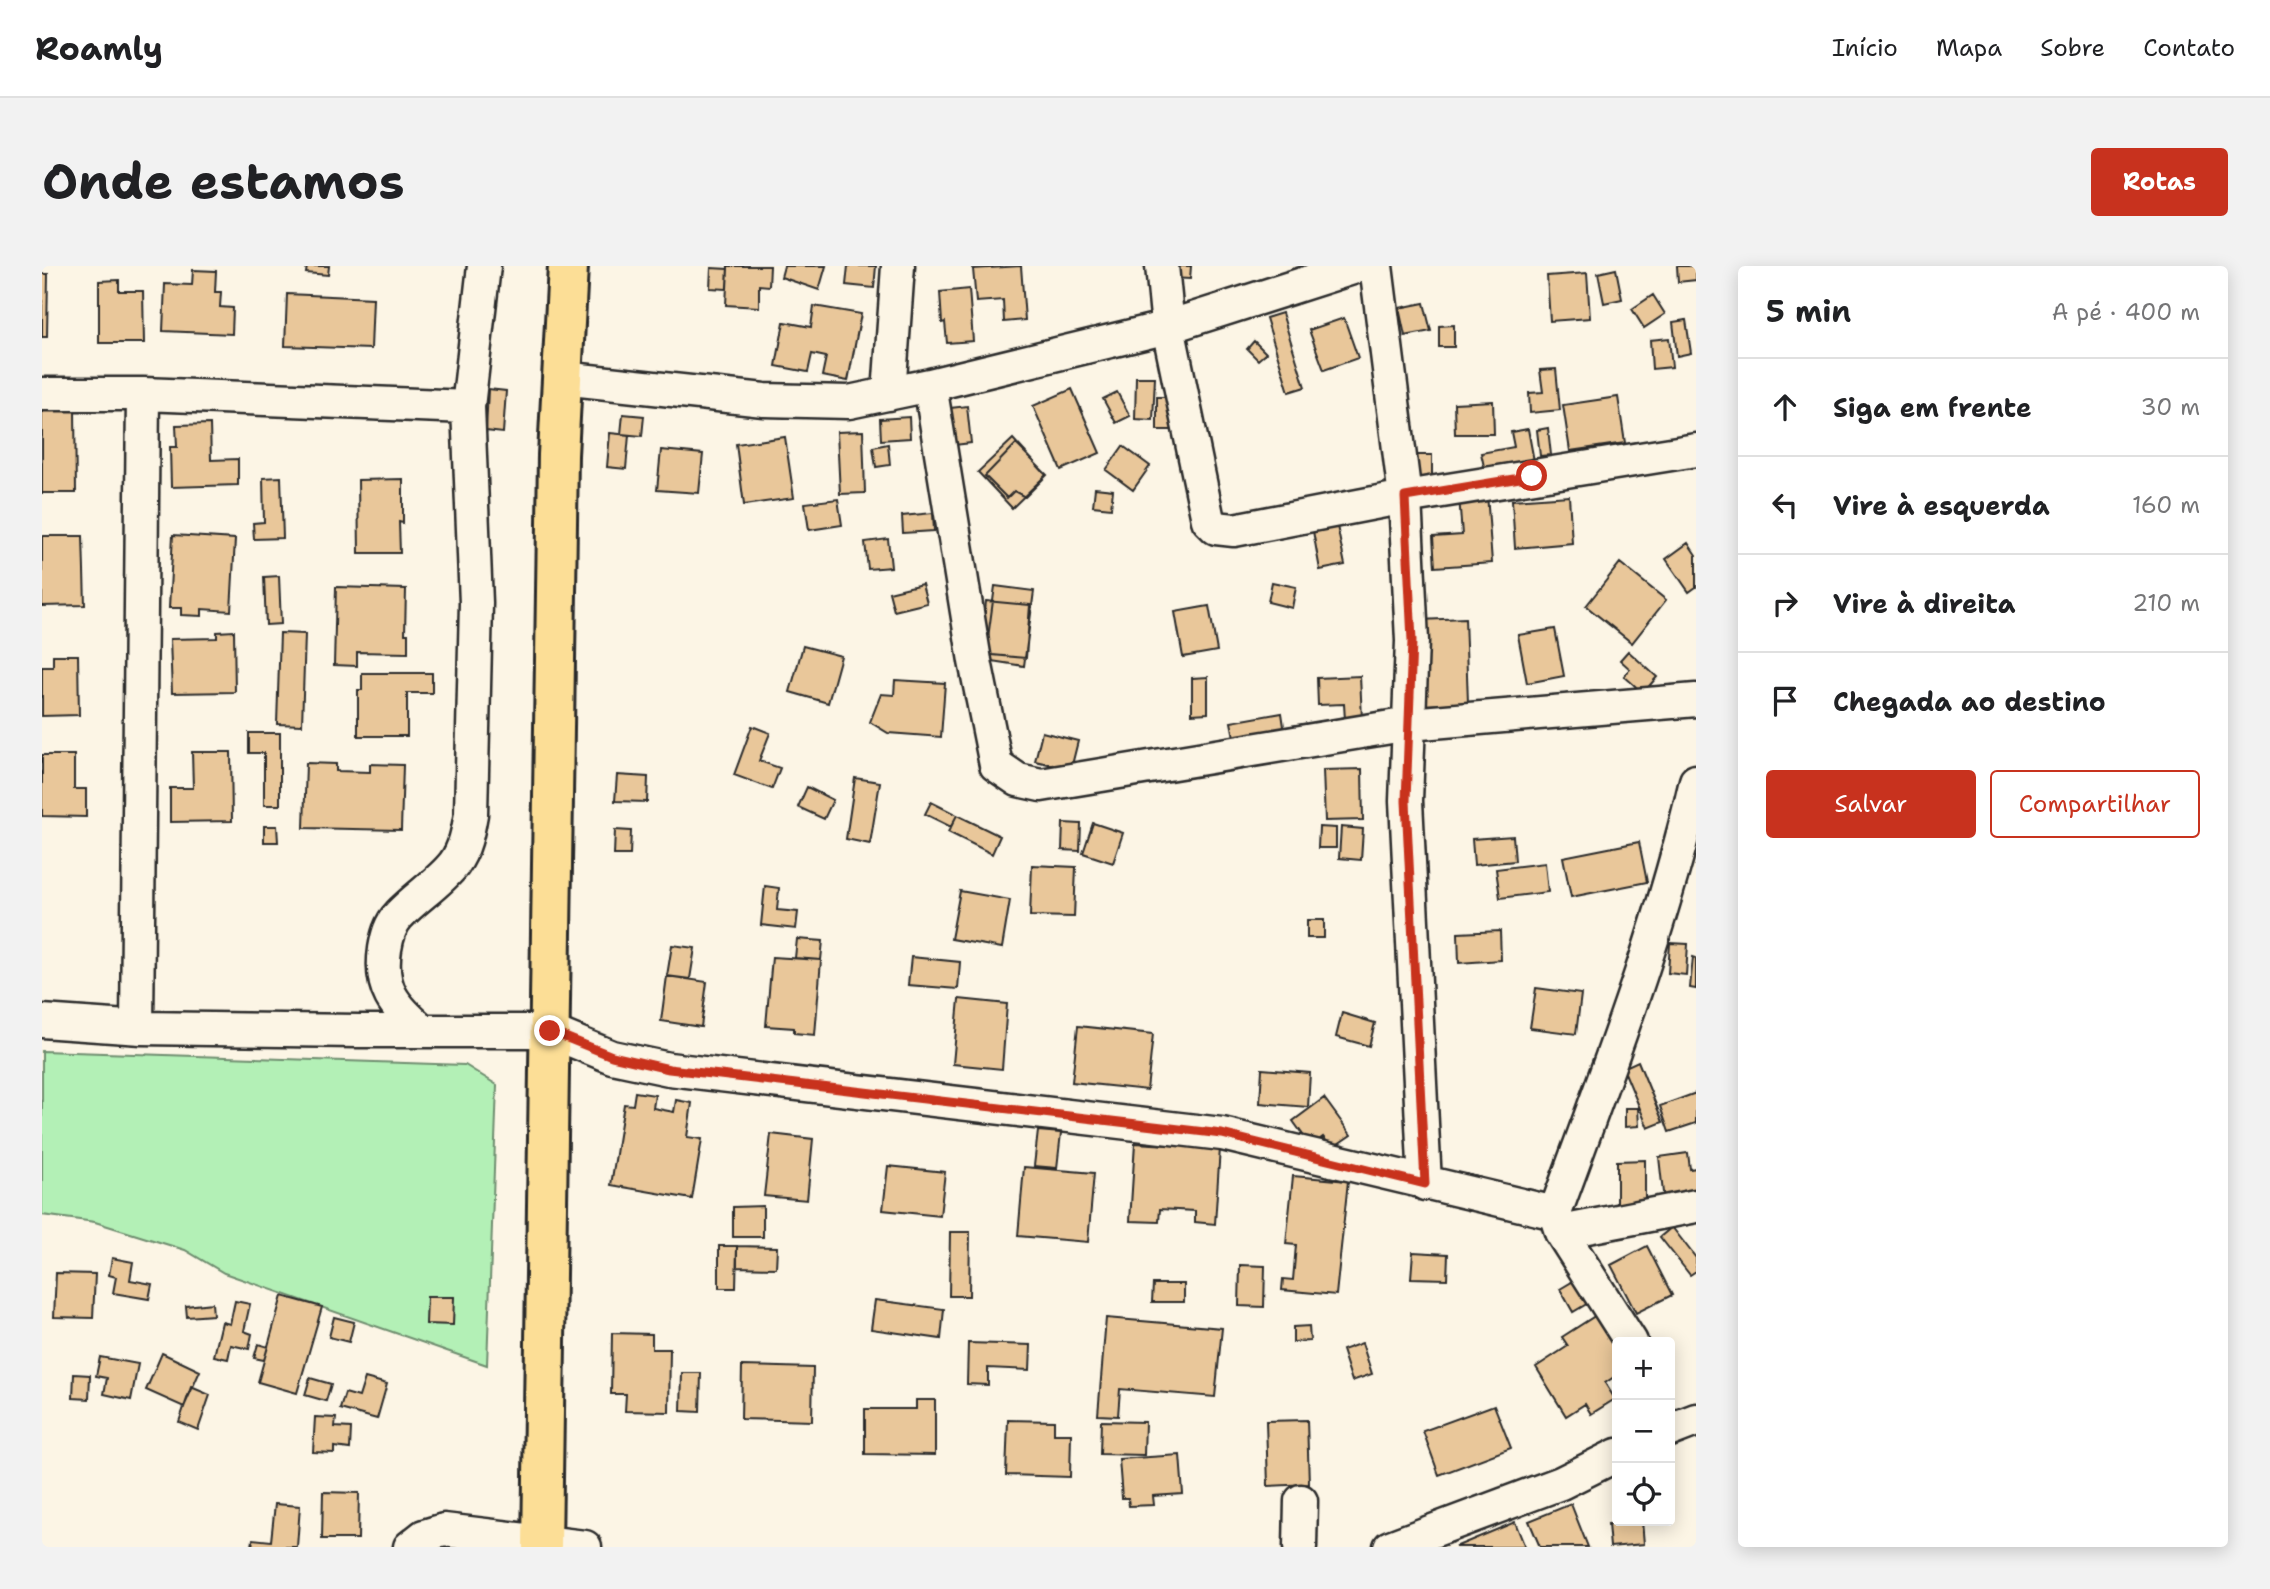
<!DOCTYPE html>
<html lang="pt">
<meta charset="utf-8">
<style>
body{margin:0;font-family:"Shantell Sans",sans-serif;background:#f2f2f2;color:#202124}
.controls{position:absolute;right:21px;bottom:21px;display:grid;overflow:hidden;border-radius:7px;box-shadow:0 4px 18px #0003}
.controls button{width:63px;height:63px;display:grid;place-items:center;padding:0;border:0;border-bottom:2px solid #e0e0e0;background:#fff;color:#202124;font:35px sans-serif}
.stop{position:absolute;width:21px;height:21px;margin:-16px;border:5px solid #c8321e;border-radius:50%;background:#fff}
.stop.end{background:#c8321e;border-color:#fff;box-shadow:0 2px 7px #0008}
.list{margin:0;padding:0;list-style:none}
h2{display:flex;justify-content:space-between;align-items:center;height:91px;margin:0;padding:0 28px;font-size:30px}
h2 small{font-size:23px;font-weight:400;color:#757577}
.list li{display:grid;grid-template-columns:46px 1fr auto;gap:21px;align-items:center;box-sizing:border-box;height:98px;padding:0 28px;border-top:2px solid #e0e0e0}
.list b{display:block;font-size:26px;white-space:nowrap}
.list em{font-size:23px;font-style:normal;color:#757577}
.actions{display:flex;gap:14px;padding:21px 28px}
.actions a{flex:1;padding:16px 0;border:2px solid #c8321e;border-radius:7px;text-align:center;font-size:24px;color:#c8321e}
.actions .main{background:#c8321e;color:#fff}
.icon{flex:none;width:38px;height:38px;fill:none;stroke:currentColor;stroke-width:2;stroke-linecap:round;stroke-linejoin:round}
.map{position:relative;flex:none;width:1654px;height:1281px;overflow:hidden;border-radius:7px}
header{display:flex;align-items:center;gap:42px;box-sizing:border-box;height:98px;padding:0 35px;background:#fff;border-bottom:2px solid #e0e0e0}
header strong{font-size:33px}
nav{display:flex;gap:38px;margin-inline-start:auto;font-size:24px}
.intro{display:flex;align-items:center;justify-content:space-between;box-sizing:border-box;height:168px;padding:0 42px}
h1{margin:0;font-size:49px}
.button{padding:18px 32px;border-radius:7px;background:#c8321e;color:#fff;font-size:24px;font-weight:700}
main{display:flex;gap:42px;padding:0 42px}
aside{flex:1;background:#fff;border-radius:7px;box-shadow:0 4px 18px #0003}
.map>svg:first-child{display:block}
.green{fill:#b3f0b6;stroke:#6f8e70;stroke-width:2}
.building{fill:#e9c79a;stroke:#2b2b2b;stroke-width:2}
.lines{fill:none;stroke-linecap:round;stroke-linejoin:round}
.minor-casing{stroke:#2b2b2b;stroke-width:37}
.highway-casing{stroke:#2b2b2b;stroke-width:44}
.minor{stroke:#fcf5e5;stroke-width:32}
.highway{stroke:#fcde96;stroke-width:38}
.route{stroke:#c8321e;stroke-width:9}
</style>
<header>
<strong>Roamly</strong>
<nav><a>Início</a><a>Mapa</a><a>Sobre</a><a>Contato</a></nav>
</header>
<div class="intro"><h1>Onde estamos</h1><a class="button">Rotas</a></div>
<main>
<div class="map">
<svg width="1654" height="1281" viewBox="0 0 1654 1281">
<rect width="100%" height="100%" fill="#fcf5e5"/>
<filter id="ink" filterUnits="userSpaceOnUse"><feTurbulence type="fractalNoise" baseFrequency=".0143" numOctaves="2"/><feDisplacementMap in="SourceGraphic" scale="14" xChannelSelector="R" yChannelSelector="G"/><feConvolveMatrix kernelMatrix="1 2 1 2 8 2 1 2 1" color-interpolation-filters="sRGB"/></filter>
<g filter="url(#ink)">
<path class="green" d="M0,785L423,799L455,819L445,1099L182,1007L143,984L53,956L0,949Z"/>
<path class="building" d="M265,0H287L286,9L264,7Z
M686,0H728L727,20L717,19V41L684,39Z
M742,0H784L777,24L739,11Z
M806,0H834L832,22L804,19Z
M979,0L983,54L962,56L961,34L934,36L931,3Z
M1130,0H1149L1148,13L1129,12Z
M1635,0H1654V14L1636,16Z
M669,2L686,3L685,23L668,22Z
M1574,3L1580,33L1562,37L1556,7Z
M151,4L174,5L173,26H179L178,41L191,42L190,68L121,65L123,18L150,19Z
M1545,7L1548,52L1508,55L1505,10Z
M0,8H6L5,71H0Z
M77,14V25H101L102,77H57V15Z
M927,23L931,75L905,77L903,56L900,57L898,26Z
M245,28L331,32L329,83L243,80Z
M1611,29L1623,48L1602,62L1590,43Z
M1382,37L1389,65L1363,70L1357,42Z
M772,40L819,48L806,115L780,110L784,91L770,88L766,106L734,100L742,56L769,61Z
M1240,47L1263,121L1247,126L1224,52Z
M1302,52L1316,92L1282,104L1267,64Z
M1644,54L1649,87L1635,90L1631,56Z
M1412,59V81H1397V60Z
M1627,72L1630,101L1610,103L1608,74Z
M1212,75L1224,87L1216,94L1205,83Z
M1514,103L1518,144L1488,147L1487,127L1501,126L1498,104Z
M1094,111H1113L1111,154L1093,153Z
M446,123L464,125L461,167L444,165Z
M1030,123L1058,187L1019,204L991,140Z
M1075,126L1088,150L1074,157L1061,133Z
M1115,131H1131V164H1115Z
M1576,131L1583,177L1528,185L1521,139Z
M1451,135L1452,168H1413L1412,137Z
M925,140L929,177L904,180L900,143Z
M33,144L34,227H0V145Z
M581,148L602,150L600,170L579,168Z
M867,151L868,172L839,174L838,153Z
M168,158L169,194L196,193V219L129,221L128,181H135L134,159Z
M1506,162L1509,189L1498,190L1495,164Z
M1486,163L1492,195L1443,205L1439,187L1472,181L1469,166Z
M821,165L823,227L798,228L795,166Z
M568,167L587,169L584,203L565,201Z
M743,171L752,232L702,239L694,178Z
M971,173L1004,209L970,242L936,206Z
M846,178L848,199L834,201L831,181Z
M974,178L1005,209L983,231L972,225L965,232L943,210Z
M1081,180L1108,200L1091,224L1064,204Z
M619,184L661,188L657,227L615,224Z
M1370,189H1390V211L1370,212Z
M239,211L241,272L212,273L211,257L222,256L221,212Z
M361,213V257L357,256L358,287H317L316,214Z
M1053,222L1071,224L1069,242L1051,240Z
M1445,227L1450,297L1393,301L1391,271L1420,269L1417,230Z
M1527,230L1530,277L1473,282L1470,234Z
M796,233L800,259L767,264L763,237Z
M891,247L892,265L861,267L860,250Z
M1295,260L1303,299L1278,304L1271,265Z
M131,269L193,273L189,345L160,343V350L139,349V342H127Z
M0,270H41L43,339L0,340Z
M846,273L849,301L826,303L823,276Z
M1646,277L1654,289V321L1647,326L1624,293Z
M1578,297L1624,334L1590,377L1544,340Z
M237,310L239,358L224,359L222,311Z
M1230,316L1254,321L1250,342L1226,336Z
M880,318L885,337L852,345L847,326Z
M953,320L992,325L982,400L943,394Z
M294,321L364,323L363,368H366V387L315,386V400L292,399Z
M944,335L988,339L984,392L939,388Z
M1167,340L1175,385L1141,391L1133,346Z
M1423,352L1426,437L1381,439L1378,354Z
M1513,363L1522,410L1485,417L1476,369Z
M192,365L193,426L130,427L128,373L175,372V366Z
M238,367L263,368L260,459L235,458Z
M761,380L799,390L786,437L748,426Z
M1586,385L1615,411L1601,427L1582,410L1588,403L1578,394Z
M11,389H36L37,449L0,450V401H11Z
M320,407H390V427H365V470H316V424H320Z
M1318,410L1320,453L1303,454L1302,438L1276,439L1275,412Z
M1166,411V447L1150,448V412Z
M853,414L903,417L899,471L846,467L828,456L839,428L852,429Z
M1240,447L1243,467L1193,476L1189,456Z
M710,460L728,467L717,495L738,502L730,523L692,509Z
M1000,466L1036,475L1029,503L993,495Z
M207,467H238V539H222V487H207Z
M150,486H189L190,555L128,556V522H151Z
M0,489H32V523H44V551L0,550Z
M264,497L294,498V505L328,506V498L361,499L359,564L262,562Z
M1320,503L1321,554L1283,555L1281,504Z
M575,509L606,511L605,536L573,535Z
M813,512L838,516L828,578L804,573Z
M765,521L791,534L782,553L756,541Z
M889,536L915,549L909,561L883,548Z
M915,549L958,570L950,588L906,566Z
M1021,557L1039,558L1038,585L1020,584Z
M1051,557L1081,567L1071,597L1041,587Z
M222,560H235L236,576H222Z
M1277,561L1294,562V582H1276Z
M1299,561L1321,563L1319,594L1297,592Z
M573,564L589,565L588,589H572Z
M1471,570L1473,595L1432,599L1430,573Z
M1597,576L1605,616L1529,631L1521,591Z
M1503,597L1506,626L1458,632L1454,603Z
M990,599L1034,601L1032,651L988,650Z
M723,620L737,622L735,644L756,646L754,663L719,659Z
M918,625L968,634L960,682L909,673Z
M1265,654H1282V672H1265Z
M1458,665L1459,694L1417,697L1416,667Z
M755,673L781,675L779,694L753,692Z
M1628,677L1646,678L1644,709L1626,707Z
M630,679L653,682L648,713L625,710Z
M730,691L779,694L773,769L752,767V762L724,760Z
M869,691L918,696L916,723L866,719Z
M1651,691L1654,692V723L1648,722Z
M625,710L665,716L659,761L619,755Z
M1494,722L1539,728L1534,768L1488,762Z
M917,733L965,738L960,803L911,798Z
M1300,747L1333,757L1327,780L1294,771Z
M1036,760L1111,768L1105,824L1030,816Z
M1596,795L1621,856L1606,862L1581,802Z
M1220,803L1268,807L1266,841L1218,837Z
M593,826L613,829L611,842L632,846L634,834L650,837L645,871L660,873L650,933L569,919L582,838L591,839Z
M1654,827V857L1627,866L1618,840Z
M1282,832L1309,869L1290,882L1281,871L1269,880L1251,855Z
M1583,842H1596L1597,860L1583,861Z
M996,865L1019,867L1015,902L992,900Z
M729,868L771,873L765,934L722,930Z
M1093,877L1178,882L1173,958L1153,956V945L1118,943L1117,956L1088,955Z
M1646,887L1648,903L1654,902V932L1622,936L1617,891Z
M1603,894V945H1575V895Z
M846,900L903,906L898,950L841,944Z
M982,901L1052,907L1046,976L976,970Z
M1251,910L1306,915L1294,1029L1240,1024L1241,1013L1251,1014L1254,979L1244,978Z
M721,940V971H691V941Z
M1630,961L1654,992V1005L1648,1009L1618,971Z
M908,966H928L927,1030H907Z
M677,980H695L694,1022H677Z
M695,980L735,981L734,1002L695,1001Z
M1605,980L1630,1029L1594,1047L1569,999Z
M1371,986L1406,988L1405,1013L1369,1012Z
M70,992L91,996L88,1014L110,1018L107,1033L71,1027L74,1011L67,1009Z
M1198,999L1223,1000L1222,1041L1197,1040Z
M14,1007L53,1008L51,1052L12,1051Z
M1535,1013L1548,1036L1531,1046L1518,1023Z
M1111,1018H1142V1036H1110Z
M240,1030L280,1041L255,1127L216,1116Z
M385,1031H412L411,1059L384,1058Z
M833,1034L902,1043L899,1073L829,1063Z
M193,1035L208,1038L202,1065L210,1068L207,1083L189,1079L186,1093L172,1090L180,1056L188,1058Z
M170,1037L171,1049L145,1051L144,1040Z
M1556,1048L1575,1079V1109L1563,1117L1573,1133L1549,1148L1543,1138L1524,1150L1494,1101L1526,1080L1520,1071Z
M292,1051L312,1056L307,1076L287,1071Z
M1064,1052L1180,1062L1173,1131L1078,1123L1076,1150L1056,1149Z
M1267,1060L1268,1075L1251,1076V1061Z
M570,1067L610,1068V1083H628L627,1146L583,1145L584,1128H569Z
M926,1077L989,1079L988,1104L946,1102V1119L925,1118Z
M1320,1077L1330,1108L1310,1115L1300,1084Z
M216,1078L226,1081L222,1094L212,1092Z
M120,1087L158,1105L142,1141L104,1124Z
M58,1091L96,1098L89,1134L62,1128L65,1112L54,1110Z
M700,1100L771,1102L770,1155L699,1153Z
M640,1107H659L658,1146L639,1145Z
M32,1108L48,1109L47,1133L31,1132Z
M268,1112L289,1118L284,1135L263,1129Z
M323,1112L345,1118L335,1153L298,1143L303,1127L317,1131Z
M149,1121L168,1129L156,1164L137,1156Z
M874,1134H893V1189L823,1188V1143H874Z
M1452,1139L1469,1182L1397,1209L1381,1165Z
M273,1151L294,1152L293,1161L309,1162L308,1183L292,1181V1187L271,1186Z
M966,1154L1012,1155V1168H1029L1028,1211L964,1209Z
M1265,1154L1267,1218L1226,1220L1224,1155Z
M1059,1155L1103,1156L1102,1189L1058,1188Z
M1138,1189L1141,1228L1111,1230L1112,1239L1087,1240L1086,1232H1080L1077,1193Z
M281,1226L317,1227L316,1273H280Z
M233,1238L258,1240L255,1281H210L211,1273L229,1275Z
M1529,1238L1546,1281H1498L1487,1255Z
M1583,1255H1600L1602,1278L1568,1281L1566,1258L1583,1257Z
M1473,1256L1483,1281H1413Z"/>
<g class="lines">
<defs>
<path id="minor" d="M1120,0L1126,61L1166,254L1174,262L1192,264L1363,231L1654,184
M1334,0L1363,231L1370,375L1364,535L1383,918
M520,112L722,134L807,136L888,119L1126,61L1317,0
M888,119L933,395L954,499L976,514L999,519L1367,458L1654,434
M0,128H101L426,141L434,337L429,548C426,565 423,583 412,598C397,617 374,631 357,649C348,658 345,671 343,683C337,723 352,740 381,765
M847,128L856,0
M426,141L442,0
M0,755L99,762L317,765H507L570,791L627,803L1180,868L1513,947
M95,761L101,128
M1519,966L1654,940
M1589,1076L1519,966L1513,947C1565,805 1620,663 1654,515
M1628,1164L1654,1154
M368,1281L382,1270L402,1264L543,1281
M1258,1281L1259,1235
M1348,1281L1519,1217L1575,1189"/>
<path id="highway" d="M500,1281L516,189L526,0"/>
</defs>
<use href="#minor" class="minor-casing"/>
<use href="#highway" class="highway-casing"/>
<use href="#minor" class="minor"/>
<use href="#highway" class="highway"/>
</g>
</g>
<g class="lines" filter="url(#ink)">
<path class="route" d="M508,765L570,790L627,803L1180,868L1383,918L1364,535L1370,375L1363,231L1490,210"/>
</g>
</svg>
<div class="controls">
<button>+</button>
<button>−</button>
<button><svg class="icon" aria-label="locate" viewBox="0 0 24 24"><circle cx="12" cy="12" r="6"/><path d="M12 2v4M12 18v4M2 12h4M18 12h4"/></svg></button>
</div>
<div class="stop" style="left:1490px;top:210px"></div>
<div class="stop end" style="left:508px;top:765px"></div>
</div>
<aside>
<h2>5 min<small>A pé · 400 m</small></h2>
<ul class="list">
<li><svg class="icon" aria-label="ahead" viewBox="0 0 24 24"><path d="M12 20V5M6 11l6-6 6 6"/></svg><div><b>Siga em frente</b></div><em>30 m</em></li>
<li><svg class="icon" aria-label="left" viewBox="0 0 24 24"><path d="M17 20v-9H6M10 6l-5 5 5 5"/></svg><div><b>Vire à esquerda</b></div><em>160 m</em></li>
<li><svg class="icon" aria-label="right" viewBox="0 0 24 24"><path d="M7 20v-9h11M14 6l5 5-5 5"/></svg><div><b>Vire à direita</b></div><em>210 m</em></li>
<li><svg class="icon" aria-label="arrive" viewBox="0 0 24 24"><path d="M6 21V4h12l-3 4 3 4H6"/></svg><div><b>Chegada ao destino</b></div></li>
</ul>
<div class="actions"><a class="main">Salvar</a><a>Compartilhar</a></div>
</aside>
</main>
